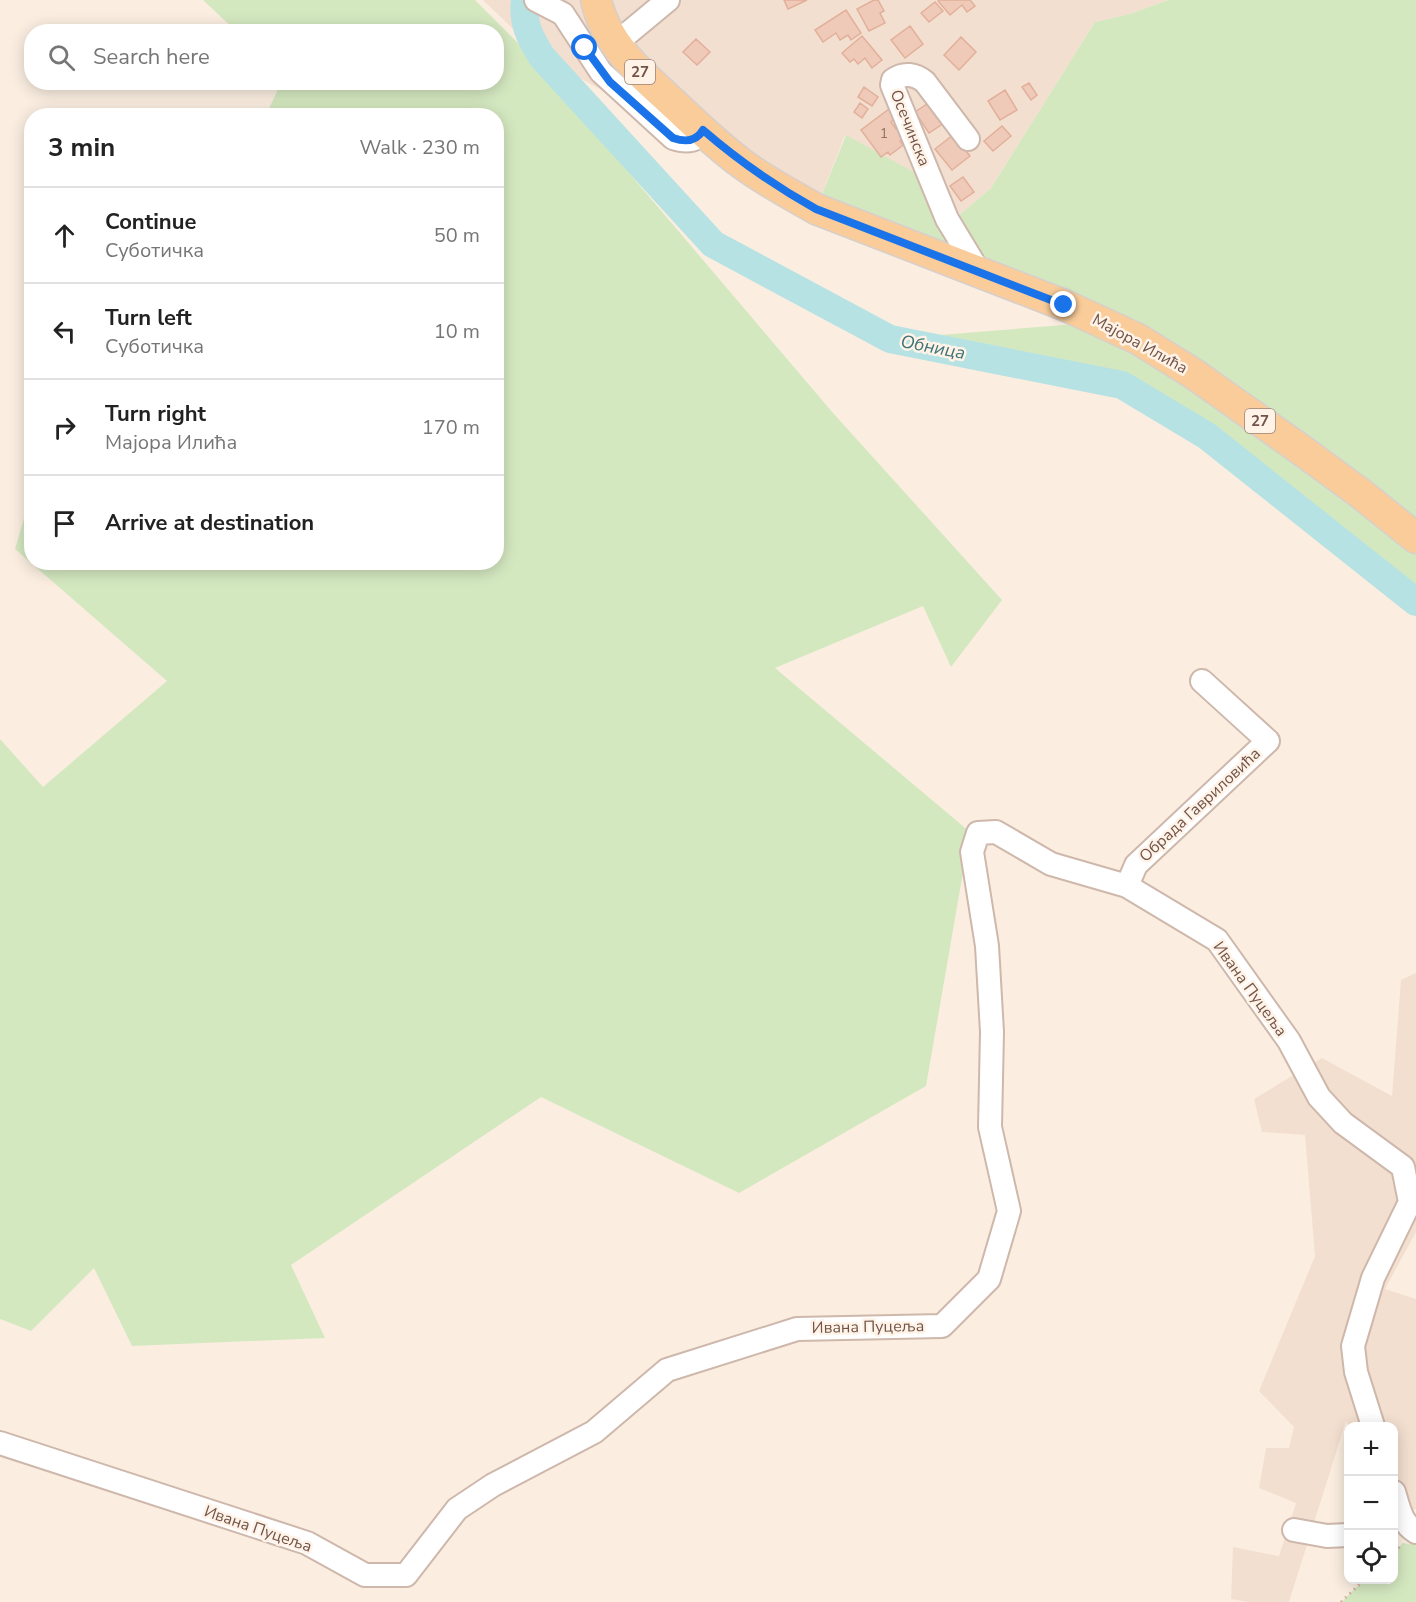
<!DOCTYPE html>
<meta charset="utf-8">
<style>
body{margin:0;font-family:"Nunito Sans",sans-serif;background:#f6f6f6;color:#222}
.controls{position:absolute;right:18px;bottom:18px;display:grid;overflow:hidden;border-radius:12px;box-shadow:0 3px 15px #0003}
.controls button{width:54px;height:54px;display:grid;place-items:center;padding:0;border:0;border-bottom:2px solid #e0e0e0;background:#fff;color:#222;font:30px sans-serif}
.stop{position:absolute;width:18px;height:18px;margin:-14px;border:4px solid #1a73e8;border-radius:50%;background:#fff}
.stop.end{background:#1a73e8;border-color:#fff;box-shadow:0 2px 6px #0008}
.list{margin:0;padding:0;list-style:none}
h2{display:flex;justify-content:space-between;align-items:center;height:78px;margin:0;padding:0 24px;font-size:26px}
h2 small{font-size:20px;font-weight:400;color:#767676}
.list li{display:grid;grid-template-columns:39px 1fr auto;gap:18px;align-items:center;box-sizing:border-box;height:96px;padding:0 24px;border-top:2px solid #e0e0e0}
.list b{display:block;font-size:22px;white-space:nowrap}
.list p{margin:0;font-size:20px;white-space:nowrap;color:#767676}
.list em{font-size:20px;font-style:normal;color:#767676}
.icon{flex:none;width:33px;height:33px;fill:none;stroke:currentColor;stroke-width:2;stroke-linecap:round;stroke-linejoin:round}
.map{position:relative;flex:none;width:1416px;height:1602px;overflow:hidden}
.search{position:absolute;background:#fff;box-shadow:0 3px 15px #0003;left:24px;top:24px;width:480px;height:66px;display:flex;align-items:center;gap:15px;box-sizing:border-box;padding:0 21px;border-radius:24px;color:#767676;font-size:22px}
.panel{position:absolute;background:#fff;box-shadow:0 3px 15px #0003;left:24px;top:108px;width:480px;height:462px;border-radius:24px}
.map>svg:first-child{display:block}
.residential{fill:#f3dfd0}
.green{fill:#d4e8c0}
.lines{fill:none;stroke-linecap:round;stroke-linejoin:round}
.river{stroke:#b6e2e4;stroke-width:28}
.building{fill:#f0cab9;stroke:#e2af9a;stroke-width:1.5}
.minor-casing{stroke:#ceb7ab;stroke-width:26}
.major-casing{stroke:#d7cfcc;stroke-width:33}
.path{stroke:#d4ad9d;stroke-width:3;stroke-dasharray:1.5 4.5;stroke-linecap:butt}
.minor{stroke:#fff;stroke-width:22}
.major{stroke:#f9cc9a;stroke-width:30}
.route{stroke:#1a73e8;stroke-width:8}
.labels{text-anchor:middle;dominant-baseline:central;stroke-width:5;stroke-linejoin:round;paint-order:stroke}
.number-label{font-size:14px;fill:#917165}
.shield{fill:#fff3e7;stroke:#9c8378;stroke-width:1.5}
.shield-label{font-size:15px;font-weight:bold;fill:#715349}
.street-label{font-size:16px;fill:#715349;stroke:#fff3e7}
.water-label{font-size:18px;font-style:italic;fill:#3d7377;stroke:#fff3e7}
</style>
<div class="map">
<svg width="1416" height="1602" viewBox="0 0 1416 1602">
<rect width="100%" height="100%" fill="#fbeee1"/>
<path class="residential" d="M483,0H1168L1130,14L1095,22L991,188L956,218L845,135L816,209L542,57Z
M1416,973V1232L1385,1289L1416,1299V1509L1394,1515V1426H1349L1346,1421L1289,1602H1248L1231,1599L1233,1547L1279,1556L1296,1503L1259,1488L1266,1448H1289L1294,1427L1259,1391L1315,1256L1305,1135L1262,1132L1254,1099L1322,1058L1392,1096L1401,980Z"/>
<path class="green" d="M203,0H475L522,47L833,413L1002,600L951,667L923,606L775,668L970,832L926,1086L739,1193L541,1097L291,1265L325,1338L132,1346L94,1268L31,1331L0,1319V739L43,787L167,681L15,549L31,494L32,562H496V116L266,115L281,83L496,82V32L236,31Z
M1168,0H1416V602L1207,436L1122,385L890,339L1100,322L816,209L846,135L930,181L956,218L991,188L1095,22L1130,14Z
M1403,1543L1416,1545V1602H1341L1364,1580H1394V1552Z"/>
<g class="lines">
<path class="river" d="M525,0C522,23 530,38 542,57L713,244L890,339L1122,385L1207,436L1416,602"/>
</g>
<path class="building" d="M784,0H807L788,9Z
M874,0H878L884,11L880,13L885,23L869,31L857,9Z
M939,0H970L975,6L967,12L962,5L950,15L938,1Z
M935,2L943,11L929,22L921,13Z
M846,10L861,33L851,40L848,35L840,40L836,33L823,42L815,30Z
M910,26L923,44L905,58L891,40Z
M862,36L882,60L872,68L865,58L858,64L854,59L850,62L842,53Z
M961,37L976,52L959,70L944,55Z
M696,39L710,52L697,65L683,52Z
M1029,83L1037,95L1031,100L1022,87Z
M864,87L878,97L872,106L858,97Z
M1005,90L1017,110L1000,120L988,101Z
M930,102L944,123L929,133L915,112Z
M860,103L868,109L862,118L854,112Z
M889,109L895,118L891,122L896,129L900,126L907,135L900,141L903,145L890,155L888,152L881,157L861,130Z
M1002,126L1011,136L993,151L984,141Z
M953,135L970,156L952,170L935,149Z
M963,177L974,192L961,201L950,186Z"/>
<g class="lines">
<defs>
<path id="minor" d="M536,0L563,14L601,72L673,138C685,142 696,142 703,131
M615,44L668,0
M968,139L925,82C915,74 904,72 893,80L892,85L947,219L973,262L975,271
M1127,886L1136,865L1268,741L1202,681
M0,1443L307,1543L365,1575H406L457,1509L493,1485L594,1432L667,1370L797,1329L942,1326L989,1279L1009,1211L990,1127L992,1032L987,946L972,852L978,833L996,832L1051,864L1127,886L1217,940L1289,1041L1319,1097L1343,1123L1403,1167L1410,1202L1373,1278L1353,1346L1356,1372L1373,1426
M1394,1492C1399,1508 1401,1523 1416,1532
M1294,1530L1327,1536L1348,1535"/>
<path id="major" d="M596,0C606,44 639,72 672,102C695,124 719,147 745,166C767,182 792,195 816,209L1064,305L1138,339L1194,374L1300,449L1360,493L1416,538"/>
</defs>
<use href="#minor" class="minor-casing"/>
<use href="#major" class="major-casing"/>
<path class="path" d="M1394,1552L1403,1544
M1341,1602L1364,1580"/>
<use href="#minor" class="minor"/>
<use href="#major" class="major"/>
</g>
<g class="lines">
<path class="route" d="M585,48L610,82L673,138C685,142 696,142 703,130C740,162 773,185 816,209L1064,305"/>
</g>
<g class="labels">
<g class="number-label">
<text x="884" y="133">1</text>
</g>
<g class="shield">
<rect x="625" y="60" width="30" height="24" rx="4.5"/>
<rect x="1245" y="409" width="30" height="24" rx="4.5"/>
</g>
<g class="shield-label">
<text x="640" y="72">27</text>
<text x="1260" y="421">27</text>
</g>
<g class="street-label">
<text transform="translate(910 128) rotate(68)">Осечинска</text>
<text transform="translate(1140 344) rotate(29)">Мајора Илића</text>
<text transform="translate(1200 805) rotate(-43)">Обрада Гавриловића</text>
<text transform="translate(1250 989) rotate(54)">Ивана Пуцеља</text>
<text transform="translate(868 1327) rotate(-1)">Ивана Пуцеља</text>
<text transform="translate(258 1529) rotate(19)">Ивана Пуцеља</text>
</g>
<g class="water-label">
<text transform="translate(933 347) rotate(11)">Обница</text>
</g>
</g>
</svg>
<div class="controls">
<button>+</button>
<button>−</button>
<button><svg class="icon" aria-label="locate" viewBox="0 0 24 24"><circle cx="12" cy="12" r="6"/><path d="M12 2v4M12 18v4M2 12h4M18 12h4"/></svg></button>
</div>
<div class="stop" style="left:585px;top:48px"></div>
<div class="stop end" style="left:1064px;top:305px"></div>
<div class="search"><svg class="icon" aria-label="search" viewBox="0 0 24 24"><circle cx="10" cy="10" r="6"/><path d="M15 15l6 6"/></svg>Search here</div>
<section class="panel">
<h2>3 min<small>Walk · 230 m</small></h2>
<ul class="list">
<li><svg class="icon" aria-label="ahead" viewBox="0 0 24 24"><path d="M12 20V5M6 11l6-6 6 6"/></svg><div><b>Continue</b><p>Суботичка</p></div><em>50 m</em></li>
<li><svg class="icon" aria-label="left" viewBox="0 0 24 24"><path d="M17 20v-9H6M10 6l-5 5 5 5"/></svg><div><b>Turn left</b><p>Суботичка</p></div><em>10 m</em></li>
<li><svg class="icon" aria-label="right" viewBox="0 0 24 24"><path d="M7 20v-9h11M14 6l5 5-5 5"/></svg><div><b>Turn right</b><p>Мајора Илића</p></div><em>170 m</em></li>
<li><svg class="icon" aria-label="arrive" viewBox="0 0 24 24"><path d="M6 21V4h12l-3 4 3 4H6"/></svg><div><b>Arrive at destination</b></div></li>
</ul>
</section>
</div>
